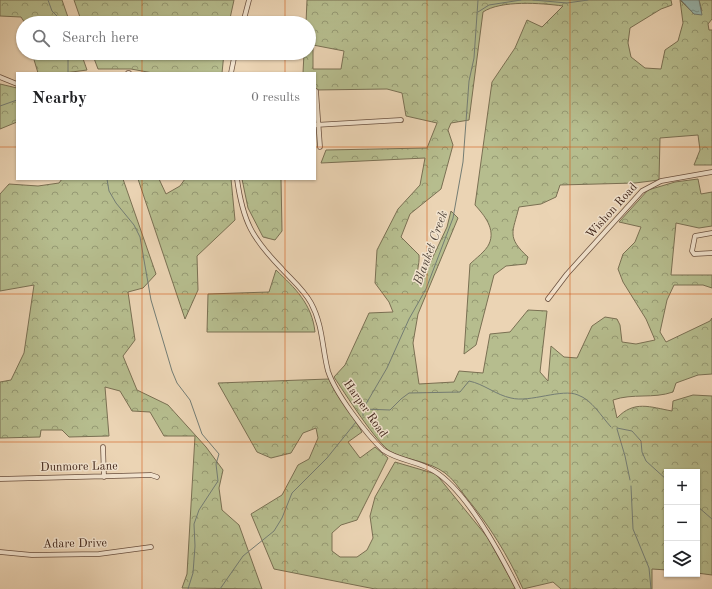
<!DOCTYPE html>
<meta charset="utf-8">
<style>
body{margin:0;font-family:"Old Standard TT",serif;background:#f6f6f6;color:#202124}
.controls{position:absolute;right:12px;bottom:12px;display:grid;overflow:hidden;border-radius:0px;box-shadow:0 1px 3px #0004}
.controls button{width:36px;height:36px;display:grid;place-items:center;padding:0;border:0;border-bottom:1px solid #e0e0e0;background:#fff;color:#202124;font:20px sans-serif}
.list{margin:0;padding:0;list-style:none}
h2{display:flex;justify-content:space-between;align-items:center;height:52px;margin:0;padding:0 16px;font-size:17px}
h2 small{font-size:13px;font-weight:400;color:#757577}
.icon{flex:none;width:22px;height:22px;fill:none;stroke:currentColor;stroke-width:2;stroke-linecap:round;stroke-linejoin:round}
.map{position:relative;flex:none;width:712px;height:589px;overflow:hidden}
.search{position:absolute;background:#fff;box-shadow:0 1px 3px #0004;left:16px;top:16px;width:300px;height:44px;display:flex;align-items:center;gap:10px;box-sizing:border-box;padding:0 14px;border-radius:22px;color:#757577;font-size:15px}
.panel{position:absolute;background:#fff;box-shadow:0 1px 3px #0004;left:16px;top:72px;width:300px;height:108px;border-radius:0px}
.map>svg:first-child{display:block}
.forest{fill:url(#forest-crowns);stroke:#7a7053;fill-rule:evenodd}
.water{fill:url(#water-ripples);stroke:#747d74}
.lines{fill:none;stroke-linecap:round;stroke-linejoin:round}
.stream{stroke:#747d74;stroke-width:1}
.minor-casing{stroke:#6a503f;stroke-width:5.5}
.minor{stroke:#f2e3ce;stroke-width:4}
.grid{fill:none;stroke:#cf510e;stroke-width:1;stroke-opacity:0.55}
.labels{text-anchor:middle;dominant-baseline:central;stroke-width:3;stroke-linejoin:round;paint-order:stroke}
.street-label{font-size:12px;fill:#3f2418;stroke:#f2e3ce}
.water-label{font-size:13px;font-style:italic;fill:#55493e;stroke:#f2e3ce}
</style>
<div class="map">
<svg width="712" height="589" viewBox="0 0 712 589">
<defs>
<pattern id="forest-crowns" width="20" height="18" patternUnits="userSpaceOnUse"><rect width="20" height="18" fill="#b6bd8e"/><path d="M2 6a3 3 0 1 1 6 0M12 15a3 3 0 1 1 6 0" fill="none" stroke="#959973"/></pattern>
<pattern id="water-ripples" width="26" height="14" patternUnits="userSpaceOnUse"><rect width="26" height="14" fill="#98b8b1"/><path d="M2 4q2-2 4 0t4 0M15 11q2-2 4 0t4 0" fill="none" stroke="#7d958f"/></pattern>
</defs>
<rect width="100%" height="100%" fill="#ebd4b4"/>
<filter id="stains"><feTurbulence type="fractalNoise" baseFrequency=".005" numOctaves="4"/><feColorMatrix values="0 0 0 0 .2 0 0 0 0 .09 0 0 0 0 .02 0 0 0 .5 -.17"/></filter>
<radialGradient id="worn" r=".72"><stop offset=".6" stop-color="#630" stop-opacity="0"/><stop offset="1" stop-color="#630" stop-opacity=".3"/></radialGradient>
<path class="forest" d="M0,0H62L70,23H25L21,17L0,16Z
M74,0H234L229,23H82Z
M307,0H671L672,5L661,9L630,28L628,43L631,57L645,68L661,69L665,50L678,41L683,23L680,0L694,14L702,11L699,0H712V19L708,24L709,30H712V165H694L700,150L698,135L660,138L659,180L635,183L560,185L556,197L541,204L519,207C513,232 506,237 528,257L526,264L506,266L494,275L476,345L464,354L470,264C475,259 486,251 489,244C496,229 484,215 475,205L492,82L515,48L527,20L542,27L563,6C541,3 501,0 483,12L469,120L451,123L448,130L453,145L441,189L410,214L401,237L419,255C420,265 415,274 418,283L424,276L447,227L451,211L458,218L418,314L413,343L419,384L454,382L459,371L483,373L490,334L510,332L528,310L547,311L540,372L548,381L551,346L564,357L577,358L592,326L605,317L617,319L620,325L622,342L636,344L655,340L646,319L623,282L618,269L623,254L635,242L641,227L619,222L648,190L675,182L698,179L701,194L712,192V226L699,228L676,223L671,275H712V288L703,285H674L667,300L660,332L666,342L710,321L712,318V374L698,375L676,383L673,392C653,399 633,393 613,400L617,418C634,400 650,407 672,411L673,401L693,395L712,396V575L697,573V472H667V570L652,569V589H561L553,582L523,589C508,555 489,525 465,496C459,488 453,479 445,473C429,461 409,461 391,452C377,444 344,392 334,377L345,365L369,313L393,312L389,302L375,283L377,250L398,209L420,185L425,158L321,163L326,150L427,148L437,123L406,116L402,93L387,89L315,90V73H303L304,53H309V23H306ZM313,45L344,51L341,69H313Z
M32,53H81L87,70L64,73H38Z
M92,53H224L222,73H153L131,69H98Z
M0,84L17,88V122L0,129Z
M62,179H123L156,274L143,288L128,292L135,340L123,356L137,390L168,405L206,447L223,470L219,488L222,510L239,525L262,589L182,588L187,574L195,436H164L150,412L132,411L120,391L105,387L109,436L69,437L62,430H41L40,437L0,438V382L11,380L24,353L34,285L0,291V194L9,184L38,186L59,183Z
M138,179H159L166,194L180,186L185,179H231L235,220L197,256L198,290L185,319Z
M242,179H281L282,231L275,240L263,237L248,208Z
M276,270C295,288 312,304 315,332H207L208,294L269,292Z
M329,379C337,398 352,414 362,432L348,442L360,458L375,447L388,458L357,520L341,525L332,533V551L340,557H357L367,550L373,538L370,516L375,497L395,462L436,474L488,538L516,589H375L274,569L251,514L282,495L298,465L309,459L318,438L316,428L303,433L291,453L271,458L257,452L218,383Z"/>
<path class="water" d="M681,0H699L702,15L694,14Z"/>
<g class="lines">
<path class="stream" d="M48,0L52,11L64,23
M533,0L567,3L588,0
M478,12L489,5L521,0
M68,53V73
M0,106L17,100
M107,179L109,191L116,203L134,225L140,237L151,300L172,371L177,383L190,400L202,434L219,454L216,464L218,481L199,510L194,524L195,546L193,573L188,589
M363,409L390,410L401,399L409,393L460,392L469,381C484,384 496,395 511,398C530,403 562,388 578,395C592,400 601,416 611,427
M363,416V409L387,368L409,319L426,289L453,218L463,162L469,81L474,58L478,0
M617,428L632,431L641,441L642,452L646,461L667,480
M617,429L625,456L630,480
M631,486L633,529L649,568L651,589
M697,506L712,519
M220,589L243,556L274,531L282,518L292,493L327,458L356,422"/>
<defs>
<path id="minor" d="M243,23L249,0
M128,73H129
M231,73L235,53
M0,77L17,84
M316,91L320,147
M315,125L401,120
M237,179C243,222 252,238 282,269C292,280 304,290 311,303C323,325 322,348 328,371C335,393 366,434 383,450C399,461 418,461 434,471C467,491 501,555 518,589
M712,233L695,236L692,251L694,254L712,253
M548,299L567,274L642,191L661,181L712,172
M103,447L104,477
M0,479L151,475L157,477
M0,552L32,555L99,554L151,547"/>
</defs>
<use href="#minor" class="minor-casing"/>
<use href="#minor" class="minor"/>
</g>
<path class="grid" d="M142,0V23M285,0V23M427,0V589M570,0V589M142,53V73M285,53V73M0,147H17M315,147H712M142,179V589M285,179V589M0,294H712M0,442H712"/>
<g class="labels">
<g class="street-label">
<text transform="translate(612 211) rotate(-48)">Wishon Road</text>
<text transform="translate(365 409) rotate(55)">Harper Road</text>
<text transform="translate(79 467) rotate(-1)">Dunmore Lane</text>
<text transform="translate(75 544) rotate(-1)">Adare Drive</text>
</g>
<g class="water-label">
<text transform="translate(431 248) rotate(-70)">Blanket Creek</text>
</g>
</g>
<rect width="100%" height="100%" filter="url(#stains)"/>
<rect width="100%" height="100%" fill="url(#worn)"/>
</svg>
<div class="controls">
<button>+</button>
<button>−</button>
<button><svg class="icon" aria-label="layers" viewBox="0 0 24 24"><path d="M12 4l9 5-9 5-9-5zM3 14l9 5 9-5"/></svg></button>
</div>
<div class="search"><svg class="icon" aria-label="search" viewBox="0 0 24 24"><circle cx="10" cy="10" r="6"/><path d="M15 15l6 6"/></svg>Search here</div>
<section class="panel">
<h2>Nearby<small>0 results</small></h2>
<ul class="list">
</ul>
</section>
</div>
